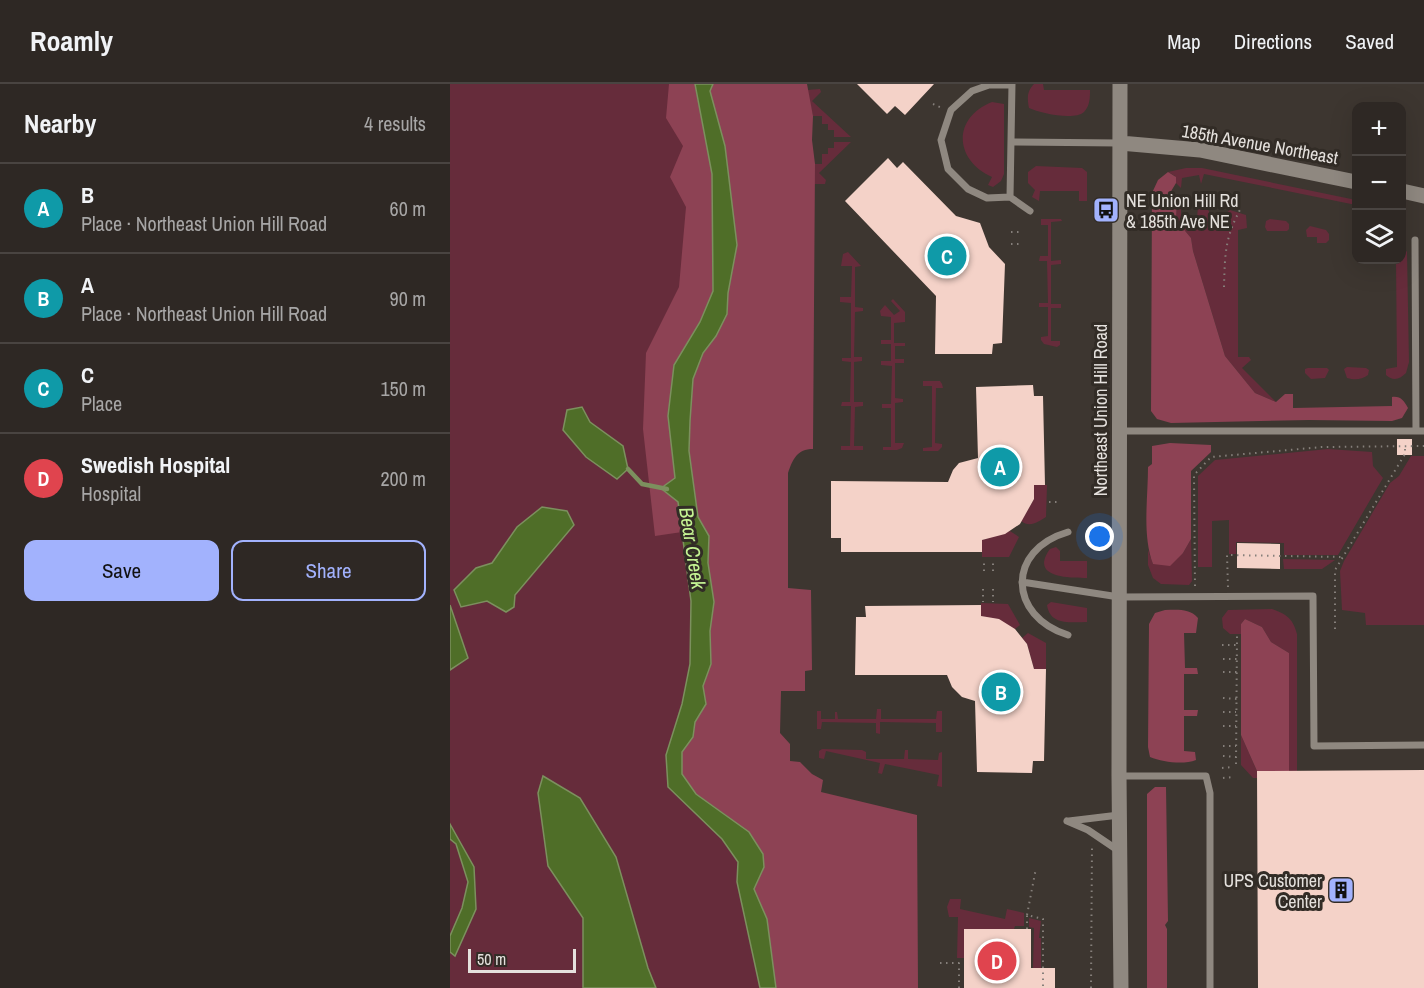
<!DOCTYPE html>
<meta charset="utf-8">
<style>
body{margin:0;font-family:"Archivo Narrow",sans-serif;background:#36302c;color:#f1f3f6}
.controls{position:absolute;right:18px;top:18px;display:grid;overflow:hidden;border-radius:12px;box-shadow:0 6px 24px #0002}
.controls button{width:54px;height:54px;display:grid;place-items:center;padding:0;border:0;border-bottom:2px solid #494441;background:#2e2824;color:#f1f3f6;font:30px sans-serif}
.scale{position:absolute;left:18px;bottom:15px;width:108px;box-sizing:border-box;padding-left:6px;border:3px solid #e5e1dd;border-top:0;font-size:16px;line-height:21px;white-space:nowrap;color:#e5e1dd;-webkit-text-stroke:4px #322c26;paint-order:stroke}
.you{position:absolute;left:650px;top:453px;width:21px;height:21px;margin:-15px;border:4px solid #fff;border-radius:50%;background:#1a73e8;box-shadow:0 0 0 9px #1a73e833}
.badge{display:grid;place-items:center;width:39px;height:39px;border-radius:50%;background:#a2b2fd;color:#fff;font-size:20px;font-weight:700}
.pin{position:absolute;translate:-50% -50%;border:3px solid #fff;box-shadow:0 2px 6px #0006}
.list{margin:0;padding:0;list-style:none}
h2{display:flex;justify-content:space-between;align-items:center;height:78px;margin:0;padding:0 24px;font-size:26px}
h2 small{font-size:20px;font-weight:400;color:#a7a6a6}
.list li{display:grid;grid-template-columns:39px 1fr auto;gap:18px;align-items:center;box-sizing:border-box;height:90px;padding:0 24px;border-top:2px solid #494441}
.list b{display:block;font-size:22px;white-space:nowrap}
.list p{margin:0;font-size:20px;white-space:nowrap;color:#a7a6a6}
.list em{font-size:20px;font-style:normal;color:#a7a6a6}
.actions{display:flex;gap:12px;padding:18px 24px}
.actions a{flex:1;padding:14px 0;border:2px solid #a2b2fd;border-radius:12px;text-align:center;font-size:21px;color:#a2b2fd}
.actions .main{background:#a2b2fd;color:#111}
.icon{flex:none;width:33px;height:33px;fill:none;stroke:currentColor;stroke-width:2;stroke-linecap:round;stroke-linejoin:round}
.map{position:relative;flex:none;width:974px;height:904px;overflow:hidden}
header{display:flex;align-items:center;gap:36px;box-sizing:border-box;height:84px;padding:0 30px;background:#2e2824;border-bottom:2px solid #494441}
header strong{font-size:28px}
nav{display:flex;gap:33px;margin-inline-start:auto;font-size:21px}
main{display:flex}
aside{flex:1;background:#2e2824}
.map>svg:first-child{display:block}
.green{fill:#662c3b}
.forest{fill:#8d4254}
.water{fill:#4f6e28;stroke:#7c905e;stroke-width:1.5}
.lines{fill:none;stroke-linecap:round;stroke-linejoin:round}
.stream{stroke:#7c905e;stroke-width:4.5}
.building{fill:#f4d2c8}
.path{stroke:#857f7a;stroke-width:2;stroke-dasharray:1.5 4.5;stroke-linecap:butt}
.lane{stroke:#8f8880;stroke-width:7}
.secondary{stroke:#8f8880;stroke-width:15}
.labels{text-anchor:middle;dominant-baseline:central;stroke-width:6;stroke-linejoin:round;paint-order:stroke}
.street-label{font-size:18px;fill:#e5e1dd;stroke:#322c26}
.poi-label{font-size:18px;fill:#e5e1dd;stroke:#322c26;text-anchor:start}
.water-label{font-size:20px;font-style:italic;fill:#c5f493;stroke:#322c26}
</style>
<header>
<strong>Roamly</strong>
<nav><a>Map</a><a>Directions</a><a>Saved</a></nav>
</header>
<main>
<aside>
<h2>Nearby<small>4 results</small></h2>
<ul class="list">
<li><span class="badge" style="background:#0f9aa8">A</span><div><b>B</b><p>Place · Northeast Union Hill Road</p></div><em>60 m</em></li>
<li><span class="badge" style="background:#0f9aa8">B</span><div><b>A</b><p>Place · Northeast Union Hill Road</p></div><em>90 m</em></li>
<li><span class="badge" style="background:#0f9aa8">C</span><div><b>C</b><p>Place</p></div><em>150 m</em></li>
<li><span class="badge" style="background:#e0444e">D</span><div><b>Swedish Hospital</b><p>Hospital</p></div><em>200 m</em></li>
</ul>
<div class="actions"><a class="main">Save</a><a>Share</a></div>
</aside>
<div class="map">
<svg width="974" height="904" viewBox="0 0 974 904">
<rect width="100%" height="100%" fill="#3d3630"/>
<path class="green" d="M0,0H245L250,238L224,281L218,332L241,517L240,580L218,703L272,755L288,778L287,798L310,904H0Z
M584,0H593L594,6H640C640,13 640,22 634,28C624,37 590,29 579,24C577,14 577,7 584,0Z
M370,5L371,8L362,17L401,53H384V46H378V40H372V32H363L357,6Z
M542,18L554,20V90L551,97L543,103L538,101L542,93C504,76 502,34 542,18Z
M384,58H401L369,89L376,96L375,100H364L365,80H372V70H378V64H384Z
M586,82L632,84L637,88V117H629V107H590L589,117L582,113L585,106L578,99V88Z
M736,84H752L906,116V121L754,90L751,100L749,91L732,94L731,104L726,99L725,92L718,88Z
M727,115L731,118V133L747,134L748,123L756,124L759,127V135L775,136V130L780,126L796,131L797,144L788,146V273H799L801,276L792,284L826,318L805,309L775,272L743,167L741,154L726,136Z
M591,135H611L612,137L601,138V177L611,176V180L601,181V220H611V224H601V257H610V261L607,263L594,260L591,256V253L598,252V223H589V219H598L597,177H589L590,172H598V141H591Z
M820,135L836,137L839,140V145L837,147H817L815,143L816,137Z
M860,142L876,146L879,150V156L876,159H867V153H857L856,146Z
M952,162L957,168L959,278L956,289C949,296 943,297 936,291V285L947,283L946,176H952Z
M398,168L411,182L405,183V223L413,224V227L405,228L404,273H412V277L404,278V318H413V322L405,323L404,362H413V366H391V362H400L401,322H391L392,318H400L401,278L392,277V274H401V219L390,218V213H401L402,182H391L393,170Z
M443,215L455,228V238L444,239V259H455V262H445V275H454V279H445V314L453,315V318L445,319V359H454L452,364L447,366H433V363H441V324H432V320H441L442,282L431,281V277H441V260H431V256H441V233L431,232L430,227L435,221L444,231L450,227L441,217Z
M897,283L916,284L919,286L918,291C911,296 905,296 897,294L894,285Z
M858,284H877L879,286L875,294L861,295L855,289V285Z
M473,297H490L492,300L493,304H486L485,359L492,360V363L488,367H473V364L482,363V302H473Z
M878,365L922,368L923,382L933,394L888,471H834V459L786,458V470H779V436L762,437V483H748V392L765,376Z
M961,372H974V541H916L915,529L892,526L890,487L894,477L940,399L949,392Z
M584,401H597L596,433C588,438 580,444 571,437L584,415Z
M560,447L569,453L559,473H532V456Z
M741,455L742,497L739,501L711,500L703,494L698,481V466L703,480L733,469Z
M606,463L610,467V477H637V494C619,494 579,494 600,465Z
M833,475L885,476L872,485H834Z
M601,518L637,524V538C621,538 600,542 597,521Z
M531,519L558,520L570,541L565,545L531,532Z
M822,525C837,530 843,535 847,550V687H839V569L821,558L812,543L795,535L791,540V550H780L773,544L772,534L778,526Z
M578,549L596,559V585H584L577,560L572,554Z
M427,625H431V635H486L487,627H492V648H486V639L430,638V650L426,649V639L372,638L371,645H367V627H371V635H385V628H387L388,635H426Z
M791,651L807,687V694H803L791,681Z
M372,665L412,666L416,668V675H454L455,666H458V675L488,676L489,669L492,668V703L487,702L489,691L435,680L432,690L428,689L430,679L376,667L374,675L369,674V667Z
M500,815H511L510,825L555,835L557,825L574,829V842H565L564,845H514V874H507L508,833H499L497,823Z
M579,834L591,837L589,854H591V884H583L584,844L579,843Z"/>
<path class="forest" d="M219,0H245L262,90L263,208L250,238L224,281L218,332L232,448L205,452L193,345L196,269L229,203L236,123L220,93L233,62L216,34Z
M263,0H357L363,32L362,56L365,80L363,365C347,365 343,375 338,389V504L361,506L362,586L355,587V607H331L330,649L340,660V677L350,678L362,690L373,696L371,708L467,731L468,904H326L317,835L304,805L314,783L276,731L246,710L232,690V668L243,653L245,638L256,620L253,602L261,580L260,547L264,518L258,479L259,452L248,433L239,367L240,337L243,295L253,269L266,252L277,230L278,209L287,161L275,62L260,7Z
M718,88L726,93V99L720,109L727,115L726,136L741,154L743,167L775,272L805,309L826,318L835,310H843V324L942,322V313C951,312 954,317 958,324L952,334L942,337L859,336L721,339L707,335L701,327L702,109L708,96Z
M720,359L761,361V368L741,387V455L733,469L720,482L703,480C692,451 698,415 698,383L702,380V362Z
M715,526C727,526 739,524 748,534L746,549H734L735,584H747L748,590H734V626H748L747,632H734V667L745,668L746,676C733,681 713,678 700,673L698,663L699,540L705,529Z
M795,535L812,543L821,558L839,569V687H807L791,651V540Z
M705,703H716L718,837L715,841L717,845V904H697V710Z"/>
<path class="water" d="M245,0H263L260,7L275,62L287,161L278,209L277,230L266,252L253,269L243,295L240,337L239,367L248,433L259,452L258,479L264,518L260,547L261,580L253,602L256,620L245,638L243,653L232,668V690L246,710L299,748L313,770L314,783L304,805L317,835L326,904H310L287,798L288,778L272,755L218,703L216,671L232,620L240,580L241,517L228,418L213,406L214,402L225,394L218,332L224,281L250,238L263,207L262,90Z
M132,323L140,338L173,362L178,385L167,395L136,373L113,346L117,326Z
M92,423L117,427L124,441L65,511L64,523L56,528L37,517L11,523L4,506L26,484L42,479L67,443Z
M0,521L18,574L0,586Z
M93,692L130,714L166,773L198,884L206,904H133V834L98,782L88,709Z
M0,740L24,783L26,825L5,872L0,868V852L12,824L18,798L6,760L0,755Z"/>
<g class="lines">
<path class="stream" d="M178,385L192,400L217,405"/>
</g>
<path class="building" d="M407,0H484L455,31L445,22L437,30Z
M438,74L447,84L453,78L506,132L530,139L539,163L555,180L552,259L543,260L542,270H485L486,212L395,117Z
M583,301L584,312H593L595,401H584V415L570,440L555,450L532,456V468H391V454H381V397L498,398L503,386L509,379L528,374L526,303Z
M947,355H962V371H947Z
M787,459L830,460V485L787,484Z
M531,521V532L549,535L565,545L577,560L584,585H596L594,677H583L582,689L527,688L525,617L512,613L502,603L497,591H405L406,533H416L415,522Z
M974,686V904H808L807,687Z
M514,845H581V884H605V904H514Z"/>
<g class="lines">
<path class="path" d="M483,20L492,24
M561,148H572
M561,160H571
M774,203C775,168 775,153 792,122
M599,418H611
M534,487V475
M543,487V475
M745,502L744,391L761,373L872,363L974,362
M778,503L777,471L892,473
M533,505V518
M543,505V518
M885,545V486L955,370V361
M772,561H787
M773,575H787
M773,588H787
M773,614L787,615
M773,628H786
M773,642H786
M773,662H786
M773,672L786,673
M786,680L787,552
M772,684L783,683
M773,694L783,693
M577,831L586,784
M577,845V831L593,835V904
M490,879H509
M509,904V879H514
M641,904L642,760"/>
<path class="lane" d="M561,1H539L522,7L501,26L491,56L498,85L518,105L537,114L560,113L580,127
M561,58L669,59
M560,113L562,0
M965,156L966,347
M670,347H974
M618,448C556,466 558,532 618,551
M572,498L669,513L863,512L864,662L974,661
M669,692H756L760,709V904
M617,737L638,746L669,767
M619,737L669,731"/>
<path class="secondary" d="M670,0L669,692L671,904
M670,59L750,66L906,98
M952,107L974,112"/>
</g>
<defs>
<symbol id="bus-square" viewBox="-11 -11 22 22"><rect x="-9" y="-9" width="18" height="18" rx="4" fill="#a2b2fd" stroke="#322c26"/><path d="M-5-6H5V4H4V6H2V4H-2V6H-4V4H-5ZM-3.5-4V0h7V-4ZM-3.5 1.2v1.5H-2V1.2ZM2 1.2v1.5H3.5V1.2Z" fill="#111"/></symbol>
<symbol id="building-square" viewBox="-11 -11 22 22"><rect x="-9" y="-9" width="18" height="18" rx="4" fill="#a2b2fd" stroke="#322c26"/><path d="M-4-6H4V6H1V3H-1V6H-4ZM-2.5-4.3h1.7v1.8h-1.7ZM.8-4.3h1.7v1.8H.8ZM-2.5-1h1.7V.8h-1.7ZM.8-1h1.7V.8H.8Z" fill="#111"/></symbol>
</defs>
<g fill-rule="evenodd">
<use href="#bus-square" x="641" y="111" width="30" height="30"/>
<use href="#building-square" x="876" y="791" width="30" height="30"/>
</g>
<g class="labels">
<g class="street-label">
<text transform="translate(810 60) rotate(10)">185th Avenue Northeast</text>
<text transform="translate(650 326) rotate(-90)">Northeast Union Hill Road</text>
</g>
<g class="poi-label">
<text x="676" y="116">NE Union Hill Rd<tspan x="676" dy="21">&amp; 185th Ave NE</tspan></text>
<text x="872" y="796" text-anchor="end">UPS Customer<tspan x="872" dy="21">Center</tspan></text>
</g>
<g class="water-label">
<text transform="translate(243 464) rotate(81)">Bear Creek</text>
</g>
</g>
</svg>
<div class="controls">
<button>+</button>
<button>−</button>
<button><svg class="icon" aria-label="layers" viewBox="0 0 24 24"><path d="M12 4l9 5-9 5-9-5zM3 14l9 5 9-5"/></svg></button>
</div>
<div class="scale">50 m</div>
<div class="you"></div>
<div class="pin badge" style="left:550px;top:383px;background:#0f9aa8">A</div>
<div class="pin badge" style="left:551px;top:608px;background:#0f9aa8">B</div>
<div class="pin badge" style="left:497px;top:172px;background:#0f9aa8">C</div>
<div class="pin badge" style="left:547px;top:877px;background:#e0444e">D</div>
</div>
</main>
